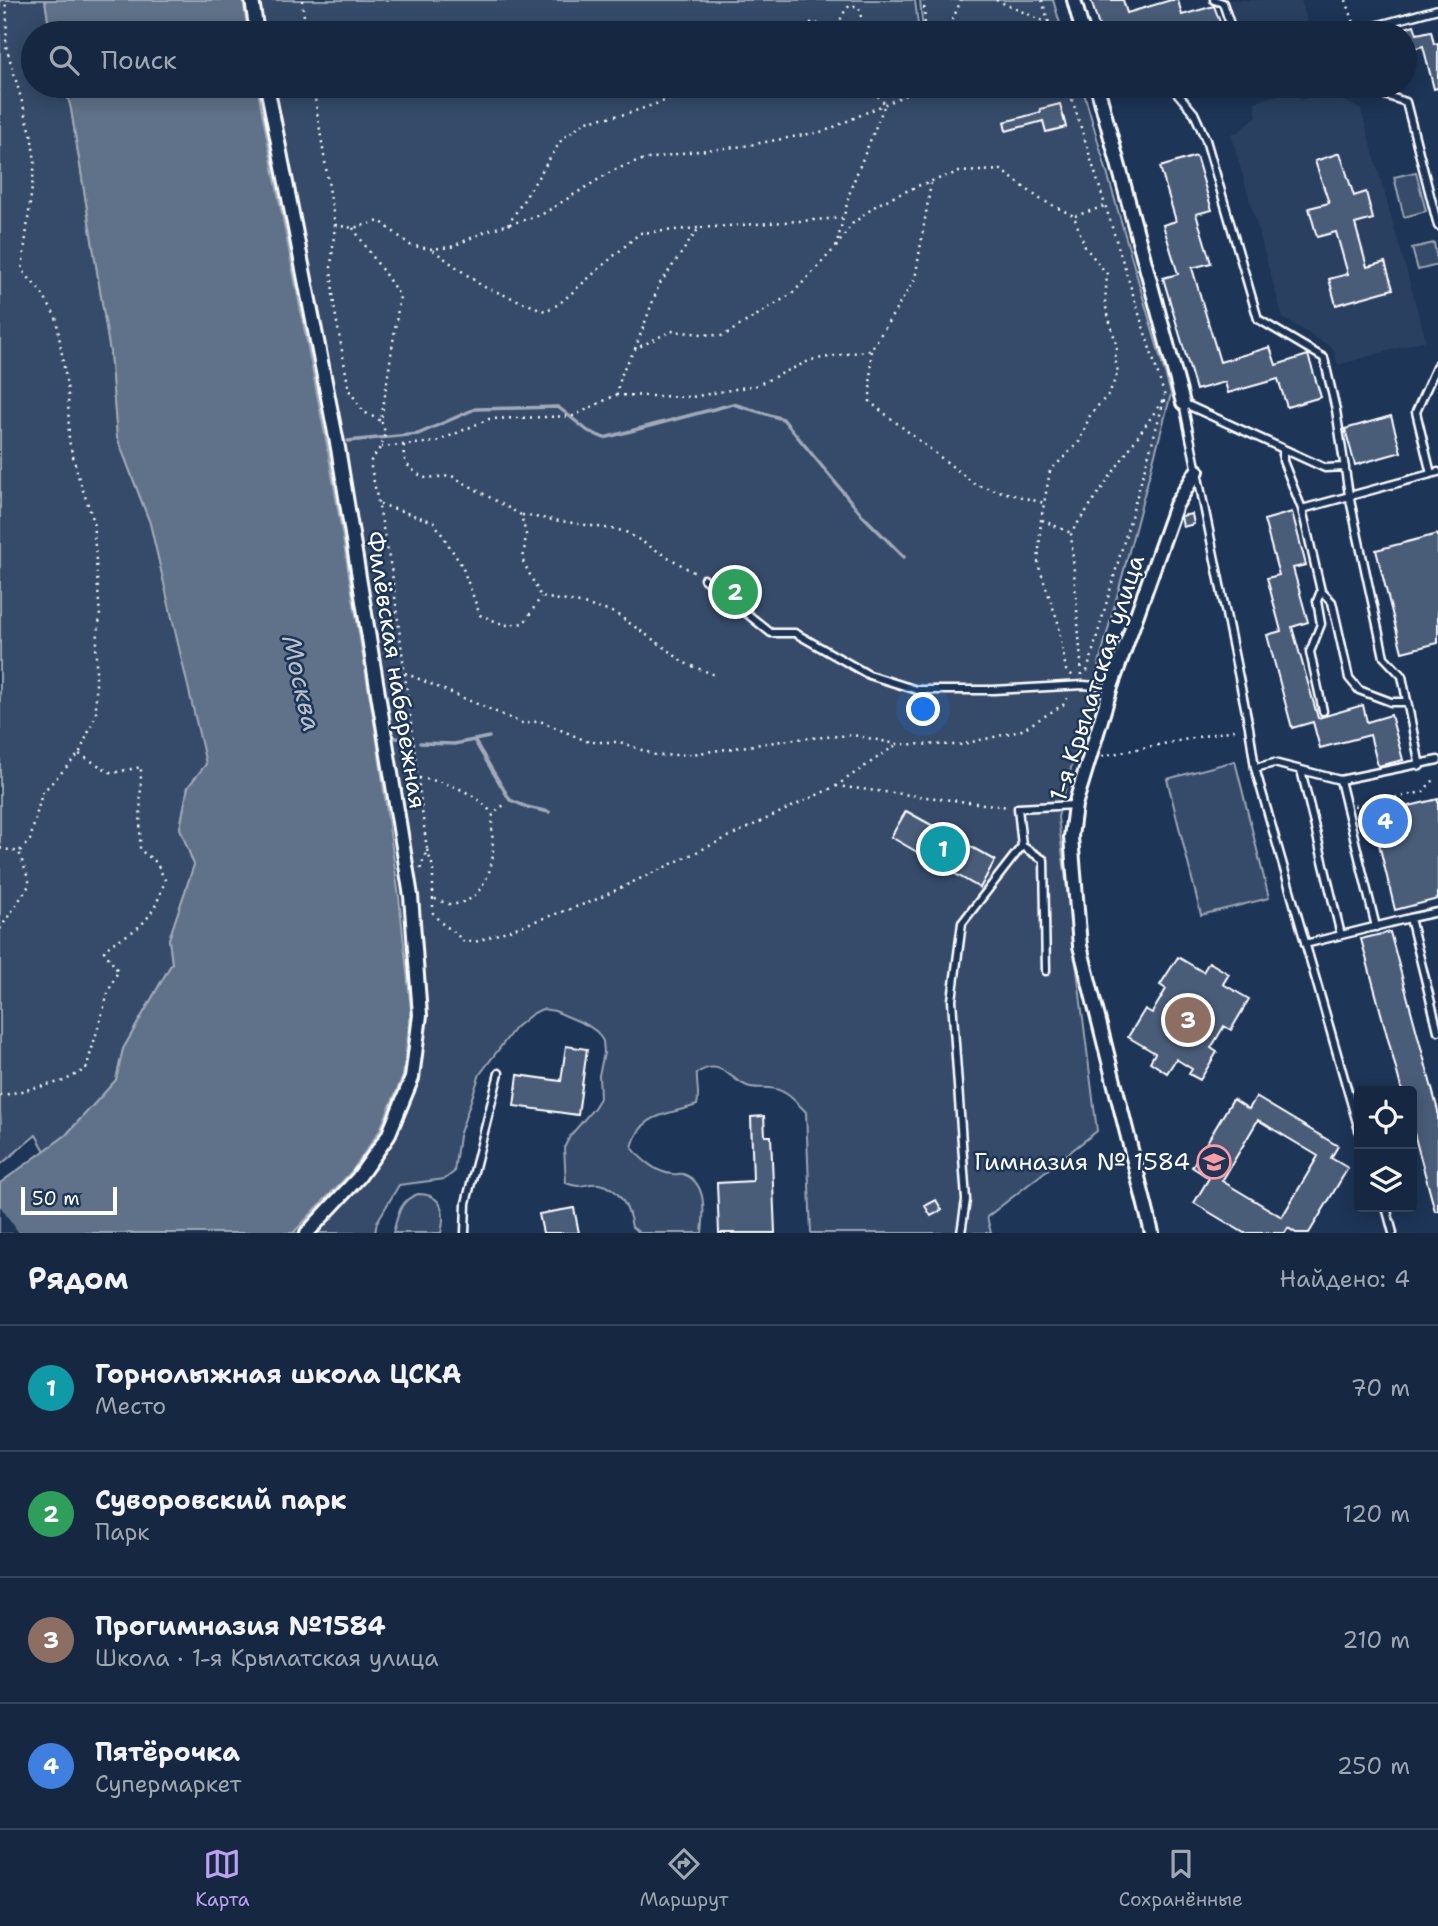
<!DOCTYPE html>
<html lang="ru">
<meta charset="utf-8">
<style>
body{margin:0;font-family:"Shantell Sans",sans-serif;background:#1f3048;color:#f1f3f6}
.controls{position:absolute;right:21px;bottom:21px;display:grid;overflow:hidden;border-radius:7px;box-shadow:0 4px 18px #0003}
.controls button{width:63px;height:63px;display:grid;place-items:center;padding:0;border:0;border-bottom:2px solid #35445a;background:#162841;color:#f1f3f6;font:35px sans-serif}
.scale{position:absolute;left:21px;bottom:18px;width:96px;box-sizing:border-box;padding-left:7px;border:4px solid #fff;border-top:0;font-size:19px;line-height:24px;white-space:nowrap;color:#fff;-webkit-text-stroke:5px #1d3557;paint-order:stroke}
.you{position:absolute;left:924px;top:710px;width:24px;height:24px;margin:-18px;border:5px solid #fff;border-radius:50%;background:#1a73e8;box-shadow:0 0 0 10px #1a73e833}
.badge{display:grid;place-items:center;width:46px;height:46px;border-radius:50%;background:#bca0f2;color:#fff;font-size:23px;font-weight:700}
.pin{position:absolute;translate:-50% -50%;border:4px solid #fff;box-shadow:0 2px 7px #0006}
.list{margin:0;padding:0;list-style:none}
h2{display:flex;justify-content:space-between;align-items:center;height:91px;margin:0;padding:0 28px;font-size:30px}
h2 small{font-size:23px;font-weight:400;color:#9ea6b1}
.list li{display:grid;grid-template-columns:46px 1fr auto;gap:21px;align-items:center;box-sizing:border-box;height:126px;padding:0 28px;border-top:2px solid #35445a}
.list b{display:block;font-size:26px;white-space:nowrap}
.list p{margin:0;font-size:23px;white-space:nowrap;color:#9ea6b1}
.list em{font-size:23px;font-style:normal;color:#9ea6b1}
.icon{flex:none;width:38px;height:38px;fill:none;stroke:currentColor;stroke-width:2;stroke-linecap:round;stroke-linejoin:round}
.map{position:relative;flex:none;width:1438px;height:1233px;overflow:hidden}
.search{position:absolute;background:#162841;box-shadow:0 4px 18px #0003;left:21px;right:21px;top:21px;height:77px;display:flex;align-items:center;gap:18px;box-sizing:border-box;padding:0 24px;border-radius:38px;color:#9ea6b1;font-size:26px}
.sheet{height:595px;background:#162841}
nav{display:flex;justify-content:space-around;align-items:center;box-sizing:border-box;height:98px;border-top:2px solid #35445a;background:#162841;font-size:19px;color:#9ea6b1}
nav a{display:grid;justify-items:center;gap:4px}
nav .on{color:#bca0f2}
.map>svg:first-child{display:block}
.built{fill:#2a4161}
.green{fill:#364b69;stroke:#9aa5b4;stroke-width:2}
.water{fill:#617289;stroke:#a0aab8;stroke-width:2}
.pier{fill:#1d3557}
.lines{fill:none;stroke-linecap:round;stroke-linejoin:round}
.stream{stroke:#a0aab8;stroke-width:3.5}
.building{fill:#4a5d79;stroke:#fff;stroke-width:2;fill-rule:evenodd}
.lane-casing{stroke:#fff;stroke-width:11}
.street-casing{stroke:#fff;stroke-width:18}
.path{stroke:#fff;stroke-width:2.5;stroke-dasharray:2 5;stroke-linecap:butt}
.lane{stroke:#1d3557;stroke-width:6}
.street{stroke:#1d3557;stroke-width:12}
.labels{text-anchor:middle;dominant-baseline:central;stroke-width:5;stroke-linejoin:round;paint-order:stroke}
.street-label{font-size:24px;fill:#fff;stroke:#1d3557}
.poi-label{font-size:24px;fill:#fff;stroke:#1d3557;text-anchor:end}
.water-label{font-size:26px;font-style:italic;fill:#b8c0ca;stroke:#1d3557}
</style>
<div class="map">
<svg width="1438" height="1233" viewBox="0 0 1438 1233">
<rect width="100%" height="100%" fill="#1d3557"/>
<filter id="ink" filterUnits="userSpaceOnUse"><feTurbulence type="fractalNoise" baseFrequency=".0143" numOctaves="2"/><feDisplacementMap in="SourceGraphic" scale="14" xChannelSelector="R" yChannelSelector="G"/><feConvolveMatrix kernelMatrix="1 2 1 2 8 2 1 2 1" color-interpolation-filters="sRGB"/></filter>
<g filter="url(#ink)">
<path class="built" d="M1229,0H1301L1310,33H1238Z
M1297,89L1300,100L1329,92L1361,110L1426,340L1338,365L1333,348L1283,318L1231,134L1238,132L1257,116L1255,102Z"/>
<path class="green" d="M0,0H45L50,33H33V86H65L71,109L110,352L117,437L150,523L207,764L188,787L180,828L194,865L169,939L172,963L123,1049L116,1080L66,1135L45,1151L36,1135L0,1165C0,1146 2,1130 0,1111Z
M243,0H915L919,33H248Z
M920,0H1053L1062,30L1054,33H923Z
M257,86H926L927,90L938,86H1082L1171,394L1058,817L1097,1131L987,1217L991,1233H811L806,1112C795,1101 786,1089 769,1088C762,1087 754,1089 747,1086C727,1077 720,1058 697,1073C696,1085 700,1093 697,1105C669,1115 641,1112 632,1147C640,1159 657,1173 672,1174C678,1175 678,1173 683,1174C708,1182 704,1214 702,1233H640L632,1227C629,1209 620,1187 599,1184C585,1182 583,1190 566,1183L564,1148L570,1136L594,1108L600,1098L599,1075L604,1053L603,1041L597,1032L587,1025L555,1011L542,1009L532,1014L515,1028L480,1074L459,1136L454,1172L445,1179L399,1185L377,1222L375,1233H293L352,1171L403,1076L411,1010L376,734L328,450Z
M1416,172L1426,211L1404,217L1394,177Z
M1434,243L1438,265L1418,270L1412,248Z
M1235,761L1269,898L1201,915L1167,779Z
M418,1194C443,1194 446,1213 441,1233H393C398,1216 399,1200 418,1194Z"/>
<path class="water" d="M45,0H243L248,33H50Z
M65,86H257L328,450L376,734L399,897L411,1010L403,1076L380,1130L352,1171L293,1233H0V1183L66,1135L116,1080L123,1049L172,963L169,939L194,865L180,828L188,787L206,764L150,523L117,437L110,352L71,109Z"/>
<path class="pier" d="M0,1206L19,1233H0Z"/>
<g class="lines">
<path class="stream" d="M348,441L418,434L475,409L558,407L588,431L604,438L733,404L783,419L862,515L904,557
M328,450L334,446
M391,737L407,740
M474,740L510,800L527,807L549,812
M420,743L454,744L489,737"/>
</g>
<path class="building" d="M1091,0H1123L1127,13L1171,0H1178L1182,15L1214,6L1224,33H1186L1185,29L1171,33H1101Z
M1414,25L1417,34L1431,31L1434,44L1438,43V88L1434,89L1423,46L1405,51V28Z
M1060,104L1066,127L1046,132L1043,121L1006,131L1004,122L1041,112L1040,109Z
M1340,153L1354,196L1366,192L1373,219L1355,224L1367,267L1385,262L1393,289L1336,305L1329,279L1348,274L1336,232L1317,237L1309,208L1329,203L1315,161Z
M1196,156L1212,210L1196,214L1211,263L1192,268L1220,362L1270,347L1276,365L1308,355L1321,397L1287,407L1278,379L1228,393L1225,382L1196,390L1163,278L1178,274L1163,225L1176,221L1160,167Z
M1391,416L1401,452L1355,465L1345,429Z
M1292,512L1306,565L1293,568L1308,622L1292,627L1318,718L1363,705L1367,722L1391,715L1403,760L1378,766L1370,735L1320,748L1313,722L1292,728L1267,635L1281,631L1267,578L1279,575L1264,520Z
M1192,514L1194,524L1183,527L1181,516Z
M1438,534V643L1402,652L1376,550Z
M1438,799V899L1395,910L1372,815Z
M906,811L995,860L980,888L891,837Z
M1390,932L1438,1111V1211H1435L1412,1126V1091H1402L1361,939Z
M1178,957L1203,972L1209,962L1229,974L1223,984L1249,999L1231,1030L1224,1026L1211,1048L1217,1052L1200,1080L1189,1074L1192,1069L1176,1059L1167,1073L1150,1062L1155,1053L1128,1037L1145,1009L1152,1013L1166,989L1160,985Z
M566,1046L587,1049L578,1115L514,1106L518,1075L561,1081Z
M1256,1097L1338,1146L1331,1158L1348,1168L1309,1233H1296L1288,1228L1285,1233H1244L1194,1203L1209,1178L1192,1167L1233,1099L1249,1109ZM1258,1120L1318,1156L1282,1217L1222,1181Z
M764,1116L765,1136H771L775,1233H719L717,1183L753,1181L751,1117Z
M936,1200L942,1210L931,1216L925,1206Z
M574,1208L579,1233H543L539,1214Z"/>
<g class="lines">
<defs>
<path id="lane" d="M1214,0L1223,3L1233,33
M1350,33L1438,9
M1168,86L1173,88L1181,86
M1357,86L1406,102L1438,226
M1173,88L1194,113L1206,140L1258,319L1324,358L1336,410L1349,495L1384,657L1402,676L1420,766
M1183,403L1249,727L1255,768L1359,1130
M1183,403L1325,468L1345,467
M1283,449V461L1302,509
M1431,474L1416,412L1438,363
M704,579L771,633H795L869,675L917,690H993L1083,685L1111,687
M1321,591L1332,602L1349,678L1359,690L1391,702H1407
M1323,711L1310,652L1321,624L1317,601L1321,591L1302,509L1438,472
M1255,768L1274,763L1340,780L1438,760
M1301,770L1341,935
M1340,780L1376,927
M1022,846L1044,860L1046,971
M1410,918L1438,912
M1305,944L1410,918L1438,1031
M1386,1207L1393,1233
M465,1233L466,1203L499,1073
M961,1233L966,1200L952,1000L962,923L1022,846L1018,808L1075,805"/>
<path id="street" d="M252,0L257,33
M1074,0L1083,33
M267,86L338,448L411,896L420,1015L412,1078L388,1136L358,1178L307,1233
M1097,86L1183,403
M1152,1233L1080,946L1071,837L1075,805L1111,687L1176,505L1197,471"/>
</defs>
<use href="#lane" class="lane-casing"/>
<use href="#street" class="street-casing"/>
<path class="path" d="M302,0L306,33
M924,0L925,33
M996,0L1048,23L1026,33
M1042,0L1052,33
M1346,0L1354,23
M800,33L812,22L821,25L820,33
M837,33L842,15L850,5L859,7L861,15L857,33
M947,33L961,0
M313,86L335,225L331,267L334,306L349,390L364,412L381,421
M1068,86L1165,397L1086,675
M931,183L915,279L871,350L870,402L976,485L1044,503
M1075,216L1105,206
M335,225L353,228L380,221L410,245L430,249L451,247L489,230L541,215L612,171L637,161L688,152L744,146L825,131L910,93L920,86
M508,225L562,139L586,121L626,114L709,86
M353,228L400,296L381,421C390,438 380,448 370,462L392,573L427,850L420,870
M836,247L852,224L878,204L920,185L959,172L1001,170L1040,199L1074,216L1085,247L1107,274L1105,304L1117,347L1115,359L1118,372L1109,394L1091,413L1079,442L1050,471L1041,520L1038,564L1058,622L1066,670L1073,676
M433,250L482,286L545,311L559,304L640,233L699,228
M635,349L659,285L699,228L842,218
M616,395L692,397L757,385L811,360L871,350
M404,445C402,464 409,468 424,478L452,476L521,515L526,534L523,561L541,597L580,603L615,613L671,652L682,662L715,675
M381,447L436,442L489,419L573,416L616,395L623,370L635,349L671,331L723,336L793,293L836,247L851,188L885,104L869,86
M380,504L434,522L462,566L480,615L505,625L524,623L541,597
M522,515L624,531L695,573
M1042,520L1071,533
M405,673L524,724L540,721L589,742H620L658,756L692,754L796,739L853,735L897,744L959,745L1020,731L1063,705L1069,695
M1082,675L1071,533L1163,400
M1102,756L1239,729
M419,778C449,782 473,791 493,814
M836,786L1009,807
M1354,806L1423,792L1431,782L1438,779
M0,848L19,852L30,840L42,793L79,754L96,715V650L100,617L93,519L79,479L69,441L68,392L56,317L41,292L22,270L35,162L31,133L6,46L7,15L5,0
M427,850L433,867V913L440,922L456,933L462,941L475,942L593,901L836,786L896,745
M435,899C439,900 446,904 451,904C478,905 491,876 493,853C493,840 491,827 493,814L505,804
M0,929L30,884L19,852
M0,1096L64,1081L86,1069L109,990L118,971L104,951C112,943 118,940 127,935C150,922 158,903 165,880L156,862L140,850L141,767L112,773L79,754"/>
<use href="#lane" class="lane"/>
<use href="#street" class="street"/>
</g>
</g>
<defs>
<symbol id="school-ring" viewBox="-11 -11 22 22"><circle r="9.5" fill="#1d3557" stroke="#ff9aa2" stroke-width="1.5"/><path d="M0-5L7-2L0 1L-7-2ZM-4 1L0 2.5L4 1V4Q0 6-4 4Z" fill="#ff9aa2"/></symbol>
</defs>
<g fill-rule="evenodd">
<use href="#school-ring" x="1195" y="1143" width="38" height="38"/>
</g>
<g class="labels">
<g class="street-label">
<text transform="translate(396 670) rotate(81)">Филёвская набережная</text>
<text transform="translate(1097 678) rotate(-72)">1-я Крылатская улица</text>
</g>
<g class="poi-label">
<text x="1190" y="1162">Гимназия № 1584</text>
</g>
<g class="water-label">
<text transform="translate(302 683) rotate(77)">Москва</text>
</g>
</g>
</svg>
<div class="controls">
<button><svg class="icon" aria-label="locate" viewBox="0 0 24 24"><circle cx="12" cy="12" r="6"/><path d="M12 2v4M12 18v4M2 12h4M18 12h4"/></svg></button>
<button><svg class="icon" aria-label="layers" viewBox="0 0 24 24"><path d="M12 4l9 5-9 5-9-5zM3 14l9 5 9-5"/></svg></button>
</div>
<div class="scale">50 m</div>
<div class="you"></div>
<div class="pin badge" style="left:943px;top:849px;background:#0f9aa8">1</div>
<div class="pin badge" style="left:735px;top:592px;background:#2e9e5b">2</div>
<div class="pin badge" style="left:1188px;top:1020px;background:#8d6e63">3</div>
<div class="pin badge" style="left:1385px;top:821px;background:#3f7fe0">4</div>
<div class="search"><svg class="icon" aria-label="search" viewBox="0 0 24 24"><circle cx="10" cy="10" r="6"/><path d="M15 15l6 6"/></svg>Поиск</div>
</div>
<section class="sheet">
<h2>Рядом<small>Найдено: 4</small></h2>
<ul class="list">
<li><span class="badge" style="background:#0f9aa8">1</span><div><b>Горнолыжная школа ЦСКА</b><p>Место</p></div><em>70 m</em></li>
<li><span class="badge" style="background:#2e9e5b">2</span><div><b>Суворовский парк</b><p>Парк</p></div><em>120 m</em></li>
<li><span class="badge" style="background:#8d6e63">3</span><div><b>Прогимназия №1584</b><p>Школа · 1-я Крылатская улица</p></div><em>210 m</em></li>
<li><span class="badge" style="background:#3f7fe0">4</span><div><b>Пятёрочка</b><p>Супермаркет</p></div><em>250 m</em></li>
</ul>
</section>
<nav>
<a class="on"><svg class="icon" aria-label="map" viewBox="0 0 24 24"><path d="M3 6l6-2 6 2 6-2v14l-6 2-6-2-6 2zM9 4v14M15 6v14"/></svg>Карта</a>
<a><svg class="icon" aria-label="directions" viewBox="0 0 24 24"><path d="M12 3l9 9-9 9-9-9zM9 14v-3h6M13 9l2 2-2 2"/></svg>Маршрут</a>
<a><svg class="icon" aria-label="saved" viewBox="0 0 24 24"><path d="M7 4h10v16l-5-4-5 4z"/></svg>Сохранённые</a>
</nav>
